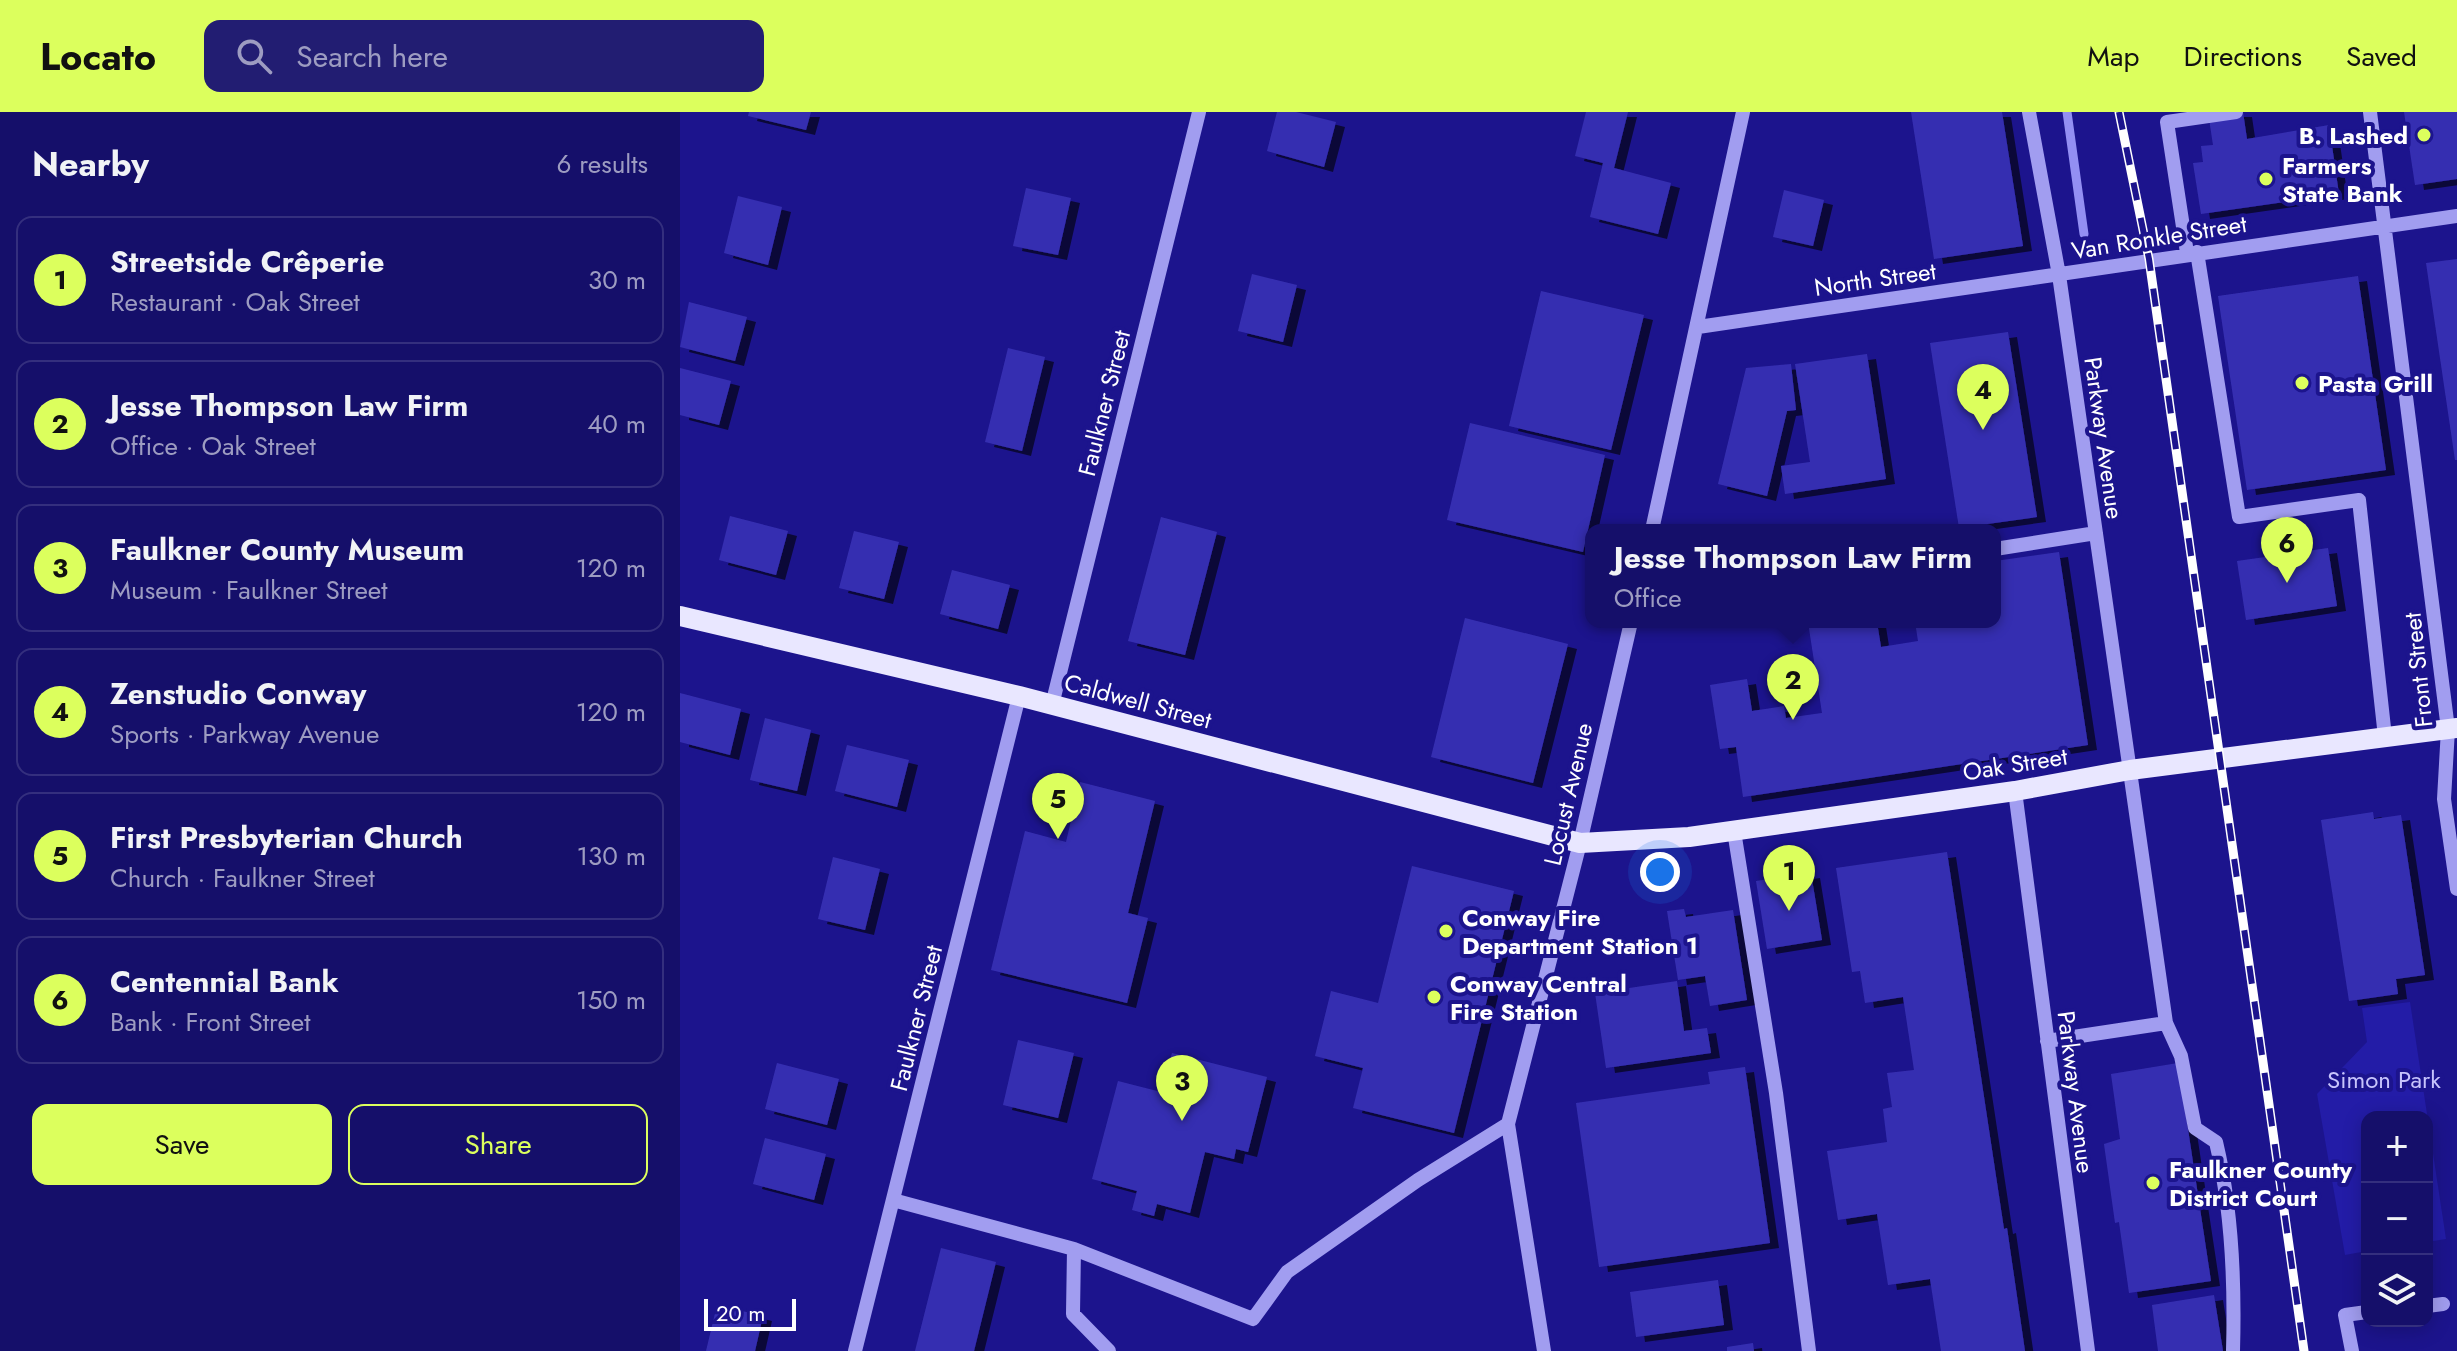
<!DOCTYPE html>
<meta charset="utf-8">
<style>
body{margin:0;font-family:Jost,sans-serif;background:#221d72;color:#f1f3f6}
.controls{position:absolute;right:24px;bottom:24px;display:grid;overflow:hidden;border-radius:16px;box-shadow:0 4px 20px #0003}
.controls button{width:72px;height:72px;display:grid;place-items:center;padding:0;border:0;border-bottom:2px solid #342f7e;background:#150f6a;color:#f1f3f6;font:40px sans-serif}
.scale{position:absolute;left:24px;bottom:20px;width:92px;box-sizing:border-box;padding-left:8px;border:4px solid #fff;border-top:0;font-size:22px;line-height:28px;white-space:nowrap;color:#fff;-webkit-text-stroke:6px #1c148d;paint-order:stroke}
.you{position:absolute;left:980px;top:760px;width:28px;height:28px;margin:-20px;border:6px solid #fff;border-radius:50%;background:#1a73e8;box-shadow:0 0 0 12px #1a73e833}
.badge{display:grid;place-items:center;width:52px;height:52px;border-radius:50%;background:#dcff5d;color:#111;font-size:26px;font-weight:700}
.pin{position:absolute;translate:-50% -66px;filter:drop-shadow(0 2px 4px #0008)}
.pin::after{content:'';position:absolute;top:42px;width:28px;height:24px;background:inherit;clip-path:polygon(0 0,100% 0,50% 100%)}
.popup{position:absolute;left:905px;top:412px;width:416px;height:104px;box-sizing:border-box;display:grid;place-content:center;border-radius:16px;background:#150f6a;filter:drop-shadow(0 2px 6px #0005);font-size:26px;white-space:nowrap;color:#9d9cc1}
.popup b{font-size:30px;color:#f1f3f6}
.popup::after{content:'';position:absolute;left:50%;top:100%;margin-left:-16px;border:16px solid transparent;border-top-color:#150f6a}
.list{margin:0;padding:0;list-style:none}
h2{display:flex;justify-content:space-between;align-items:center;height:104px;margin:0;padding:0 32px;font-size:34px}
h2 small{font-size:26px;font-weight:400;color:#9d9cc1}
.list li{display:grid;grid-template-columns:52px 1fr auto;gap:24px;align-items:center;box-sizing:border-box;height:128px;margin:0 16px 16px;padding:0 16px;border:2px solid #342f7e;border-radius:16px}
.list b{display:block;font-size:30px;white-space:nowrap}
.list p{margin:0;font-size:26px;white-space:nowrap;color:#9d9cc1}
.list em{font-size:26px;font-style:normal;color:#9d9cc1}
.actions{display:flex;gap:16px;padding:24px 32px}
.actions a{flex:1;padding:18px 0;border:2px solid #dcff5d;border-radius:16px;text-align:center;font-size:28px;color:#dcff5d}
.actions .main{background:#dcff5d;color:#111}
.icon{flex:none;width:44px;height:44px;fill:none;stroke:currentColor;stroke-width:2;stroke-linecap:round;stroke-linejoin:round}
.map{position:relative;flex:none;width:1777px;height:1239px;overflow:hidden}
header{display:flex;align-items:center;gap:48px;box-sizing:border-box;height:112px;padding:0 40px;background:#dcff5d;color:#111}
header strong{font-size:38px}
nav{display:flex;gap:44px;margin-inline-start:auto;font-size:28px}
.search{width:560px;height:72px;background:#221d72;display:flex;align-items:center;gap:20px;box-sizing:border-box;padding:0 28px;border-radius:16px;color:#9d9cc1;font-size:30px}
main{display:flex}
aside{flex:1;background:#150f6a}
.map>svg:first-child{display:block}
.green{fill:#231ca7}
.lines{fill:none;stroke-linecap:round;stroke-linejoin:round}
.stream{stroke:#938ff3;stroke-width:9}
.building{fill:#362fb1;filter:url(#shadow)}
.minor{stroke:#a19df0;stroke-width:14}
.major{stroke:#e9e7ff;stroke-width:20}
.rail-casing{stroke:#fff;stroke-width:9}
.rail{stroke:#1c148d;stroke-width:6;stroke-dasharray:18;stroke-linecap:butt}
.poi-dot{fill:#dcff5d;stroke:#1c148d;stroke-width:3}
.labels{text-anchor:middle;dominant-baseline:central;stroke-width:8;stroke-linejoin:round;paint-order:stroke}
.poi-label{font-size:24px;font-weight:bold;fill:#fff;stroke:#1c148d;text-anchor:start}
.street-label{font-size:24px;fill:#fff;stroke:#1c148d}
.park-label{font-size:24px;fill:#c7c4fc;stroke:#1c148d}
</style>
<header>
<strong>Locato</strong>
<div class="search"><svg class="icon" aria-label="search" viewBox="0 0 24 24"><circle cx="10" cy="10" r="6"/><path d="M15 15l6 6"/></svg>Search here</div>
<nav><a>Map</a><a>Directions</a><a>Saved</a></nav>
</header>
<main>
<aside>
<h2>Nearby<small>6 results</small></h2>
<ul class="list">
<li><span class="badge">1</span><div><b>Streetside Crêperie</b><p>Restaurant · Oak Street</p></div><em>30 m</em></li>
<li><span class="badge">2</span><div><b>Jesse Thompson Law Firm</b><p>Office · Oak Street</p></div><em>40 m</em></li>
<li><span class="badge">3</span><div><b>Faulkner County Museum</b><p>Museum · Faulkner Street</p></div><em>120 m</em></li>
<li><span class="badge">4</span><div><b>Zenstudio Conway</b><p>Sports · Parkway Avenue</p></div><em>120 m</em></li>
<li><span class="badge">5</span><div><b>First Presbyterian Church</b><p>Church · Faulkner Street</p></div><em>130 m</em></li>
<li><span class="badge">6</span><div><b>Centennial Bank</b><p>Bank · Front Street</p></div><em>150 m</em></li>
</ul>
<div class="actions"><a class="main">Save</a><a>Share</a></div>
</aside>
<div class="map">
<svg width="1777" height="1239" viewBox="0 0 1777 1239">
<defs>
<filter id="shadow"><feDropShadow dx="9" dy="5" stdDeviation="0" flood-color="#0009"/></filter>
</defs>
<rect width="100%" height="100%" fill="#1c148d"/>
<path class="green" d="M1730,890L1766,1127L1747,1130V1005H1687V1139L1665,1143L1637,982L1687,930L1682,896Z"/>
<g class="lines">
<path class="stream" d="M1387,0L1404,122"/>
</g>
<path class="building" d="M69,0H131L126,18L68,4Z
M597,0H616L656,10L644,55L587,39Z
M906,0H948L934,56L991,71L978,122L910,105L923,51L895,44Z
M1231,0H1322L1343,134L1254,147Z
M1528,0H1563L1567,27L1649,13L1659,82L1521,102L1513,51L1523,50L1521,34L1533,33Z
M1724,0H1777V67L1735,73Z
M346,76L391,86L378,143L333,134Z
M1104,78L1144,88L1133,134L1093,125Z
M58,84L102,95L88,153L44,141Z
M1777,147V348H1775L1746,151Z
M572,162L617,173L603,230L558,219Z
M1678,164L1706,358L1567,378L1538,184Z
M861,179L964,203L931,338L829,314Z
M9,190L67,205L55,249L0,235Z
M1328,220L1357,405L1279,416L1250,231Z
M328,236L365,245L342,339L305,330Z
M1187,242L1206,367L1105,382L1101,354L1130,350L1115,252Z
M1111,252L1116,298L1107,299L1087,384L1038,372L1066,256Z
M0,256L51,269L39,313L0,303Z
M790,311L925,343L903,440L767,408Z
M50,404L108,419L96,463L39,448Z
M481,405L537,420L505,543L448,529Z
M174,419L219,430L204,487L159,476Z
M1648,436L1657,494L1566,508L1557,449Z
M1379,440L1408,633L1063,685L1056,635L1040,637L1030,573L1067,567L1072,599L1104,594L1106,606L1142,601L1128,510H1197L1201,535L1238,529L1236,516L1269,510H1315V449Z
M272,458L330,473L318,517L260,502Z
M785,506L888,532L853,671L751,645Z
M0,581L61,597L50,643L0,630Z
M85,606L131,618L117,679L70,668Z
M167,633L229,648L217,695L155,679Z
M400,670L475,689L448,801L468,806L447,891L311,858L345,719L386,730Z
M1693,700L1694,707L1721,703L1745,863L1716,867L1718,882L1669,889L1641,708Z
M1267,740L1324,1117L1327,1116L1345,1239H1261L1250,1167L1208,1173L1197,1102L1158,1108L1147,1039L1207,1030L1203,997L1212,995L1207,961L1234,958L1223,885L1185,891L1180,859L1172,860L1156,756Z
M153,745L200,757L185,818L138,807Z
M732,754L834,779L774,1021L673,996L683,956L635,944L651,879L698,891Z
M1131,761L1142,828L1087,837L1076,769Z
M1004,797L1006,805L1053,798L1067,888L1030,894L1025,864L998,868L987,799Z
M997,869L1004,919L1027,916L1031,941L926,956L915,881Z
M338,928L394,941L378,1006L323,993Z
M492,941L587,965L568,1040L556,1037L554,1047L525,1040L510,1101L477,1092L474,1104L452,1098L457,1079L412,1067L438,969L481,980Z
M97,951L159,967L147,1013L85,997Z
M1498,951L1531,1169L1449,1181L1439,1110L1435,1111L1424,1032L1440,1027L1431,962Z
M1065,955L1090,1131L919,1155L896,991L1030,972L1028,960Z
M85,1026L146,1042L134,1088L73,1072Z
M261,1136L316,1150L294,1239H235Z
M1038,1168L1044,1213L956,1225L950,1180Z
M1534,1183L1543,1239H1478L1472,1193Z
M37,1193L83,1204L75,1239H26Z
M1073,1231L1074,1239H1047V1235Z"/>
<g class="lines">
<path class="minor" d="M1349,0L1379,163L1486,911L1367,929
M1690,0L1768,617L1764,687L1777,777
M1517,140L1559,405L1679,388L1705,625
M1507,141L1487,10L1556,0
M1018,215L1777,104
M972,418L1063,0
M1315,437L1416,421
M372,593L519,0
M1335,679L1408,1239
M1054,719L1096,981L1129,1239
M1486,911L1501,944L1515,1016L1536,1030C1552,1097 1555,1170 1553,1239
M213,1088L394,1137L573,1207L607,1160L738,1068L828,1012
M394,1137L393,1202L429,1239
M1747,1194L1763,1192
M175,1239L339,584
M864,1239L828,1012L900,731L951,510
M1672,1239L1665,1203L1687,1200"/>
<path class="major" d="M0,504L339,584L900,731L1009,725L1335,679L1450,658L1777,616"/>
<defs>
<path id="rail" d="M1439,0L1469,147L1624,1239"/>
</defs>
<use href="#rail" class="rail-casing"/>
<use href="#rail" class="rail"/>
</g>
<g class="poi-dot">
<circle cx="1744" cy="23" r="8"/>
<circle cx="1586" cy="67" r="8"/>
<circle cx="1622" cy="271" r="8"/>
<circle cx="766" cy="819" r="8"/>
<circle cx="754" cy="885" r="8"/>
<circle cx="1473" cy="1071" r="8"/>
</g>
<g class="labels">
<g class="poi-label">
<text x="1728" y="23" text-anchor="end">B. Lashed</text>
<text x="1602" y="53">Farmers<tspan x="1602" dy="28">State Bank</tspan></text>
<text x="1638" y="271">Pasta Grill</text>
<text x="782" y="805">Conway Fire<tspan x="782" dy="28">Department Station 1</tspan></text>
<text x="770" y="871">Conway Central<tspan x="770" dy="28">Fire Station</tspan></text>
<text x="1489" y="1057">Faulkner County<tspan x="1489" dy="28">District Court</tspan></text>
</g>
<g class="street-label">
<text transform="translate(1479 125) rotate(-9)">Van Ronkle Street</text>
<text transform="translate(1195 167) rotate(-8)">North Street</text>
<text transform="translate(424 291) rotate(-76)">Faulkner Street</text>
<text transform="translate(1424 326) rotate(82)">Parkway Avenue</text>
<text transform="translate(1738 558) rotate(-96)">Front Street</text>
<text transform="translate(458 589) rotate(15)">Caldwell Street</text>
<text transform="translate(1335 652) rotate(-9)">Oak Street</text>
<text transform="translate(888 682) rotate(-77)">Locust Avenue</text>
<text transform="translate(236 906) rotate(-76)">Faulkner Street</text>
<text transform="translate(1396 980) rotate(83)">Parkway Avenue</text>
</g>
<g class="park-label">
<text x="1704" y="967">Simon Park</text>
</g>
</g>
</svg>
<div class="controls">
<button>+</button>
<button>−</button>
<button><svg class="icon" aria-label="layers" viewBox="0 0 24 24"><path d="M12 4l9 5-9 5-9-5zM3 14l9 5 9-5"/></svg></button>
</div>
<div class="scale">20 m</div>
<div class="you"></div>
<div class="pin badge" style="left:1109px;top:799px">1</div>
<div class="pin badge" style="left:1113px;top:608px">2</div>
<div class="popup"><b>Jesse Thompson Law Firm</b>Office</div>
<div class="pin badge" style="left:502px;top:1009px">3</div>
<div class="pin badge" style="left:1303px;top:318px">4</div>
<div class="pin badge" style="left:378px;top:727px">5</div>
<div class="pin badge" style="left:1607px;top:471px">6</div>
</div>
</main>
